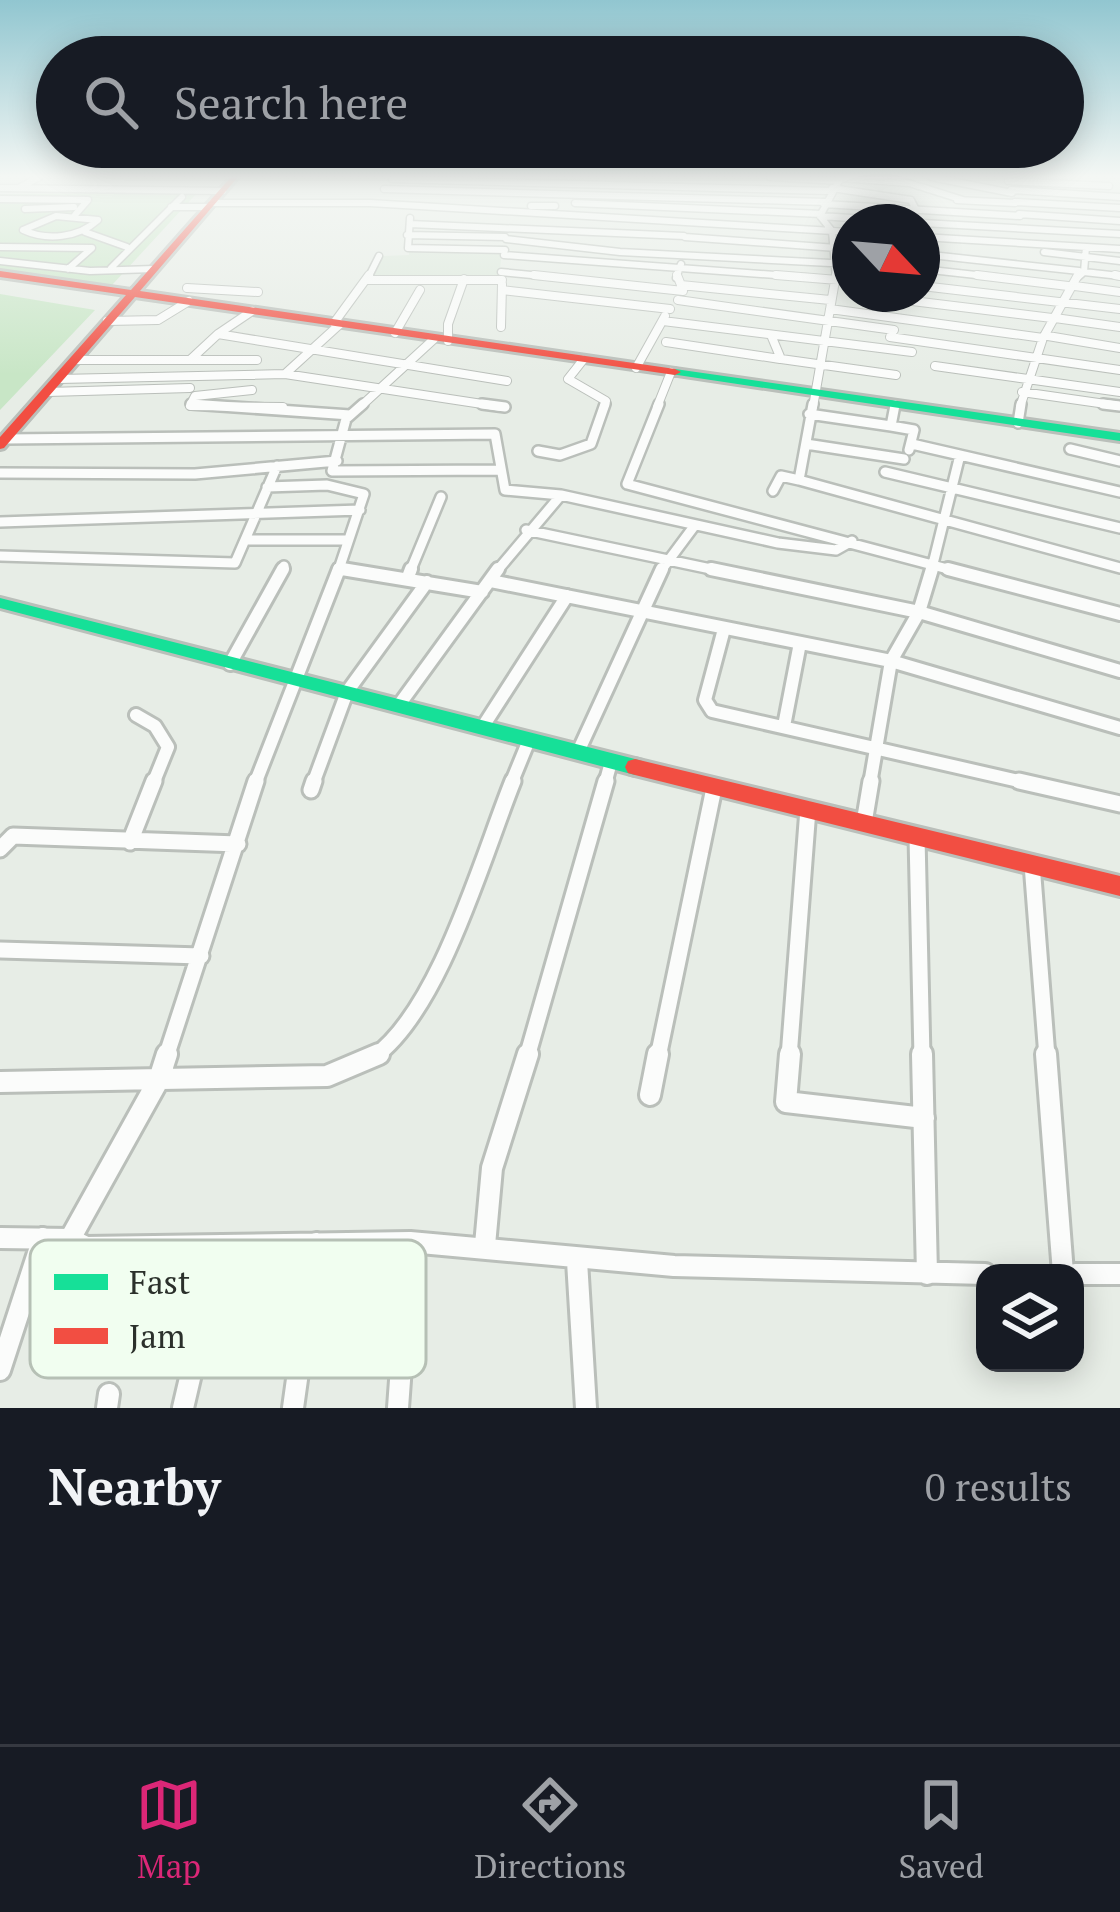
<!DOCTYPE html>
<style>
body{margin:0;font-family:"PT Serif",serif;background:#20242c;color:#f1f3f6}
.controls{position:absolute;right:36px;bottom:36px;display:grid;overflow:hidden;border-radius:24px;box-shadow:0 6px 30px #0003}
.controls button{width:108px;height:108px;display:grid;place-items:center;padding:0;border:0;border-bottom:3px solid #363941;background:#171b24;color:#f1f3f6;font:60px sans-serif}
.compass{position:absolute;left:832px;top:204px;width:108px;height:108px;border-radius:50%;background:#171b24;box-shadow:0 6px 30px #0003;rotate:116deg}
.list{margin:0;padding:0;list-style:none}
h2{display:flex;justify-content:space-between;align-items:center;height:156px;margin:0;padding:0 48px;font-size:51px}
h2 small{font-size:39px;font-weight:400;color:#9ea1a6}
.icon{flex:none;width:66px;height:66px;fill:none;stroke:currentColor;stroke-width:2;stroke-linecap:round;stroke-linejoin:round}
.map{position:relative;flex:none;width:1120px;height:1408px;overflow:hidden}
.search{position:absolute;background:#171b24;box-shadow:0 6px 30px #0003;left:36px;right:36px;top:36px;height:132px;display:flex;align-items:center;gap:30px;box-sizing:border-box;padding:0 42px;border-radius:66px;color:#9ea1a6;font-size:45px}
.sheet{height:336px;background:#171b24}
nav{display:flex;justify-content:space-around;align-items:center;box-sizing:border-box;height:168px;border-top:3px solid #363941;background:#171b24;font-size:33px;color:#9ea1a6}
nav a{display:grid;justify-items:center;gap:6px}
nav .on{color:#db2777}
.map>svg:first-child{display:block}
.built{fill:#dae7d9}
.green{fill:#c8e6c6}
.lines{fill:none;stroke-linecap:round;stroke-linejoin:round}
.street-far5-casing{stroke:#babfba;stroke-width:9}
.street-far4-casing{stroke:#babfba;stroke-width:10}
.street-far3-casing{stroke:#babfba;stroke-width:14}
.street-far2-casing{stroke:#babfba;stroke-width:18}
.street-far1-casing{stroke:#babfba;stroke-width:21}
.street-casing{stroke:#babfba;stroke-width:26}
.fast-casing{stroke:#babfba;stroke-width:6}
.jam-casing{stroke:#babfba;stroke-width:6}
.street-far5{stroke:#fbfcfb;stroke-width:6}
.street-far4{stroke:#fbfcfb;stroke-width:8}
.street-far3{stroke:#fbfcfb;stroke-width:9}
.street-far2{stroke:#fbfcfb;stroke-width:12}
.street-far1{stroke:#fbfcfb;stroke-width:15}
.street{stroke:#fbfcfb;stroke-width:20}
.fast{fill:#16e098;fill-rule:evenodd}
.jam{fill:#f24e42;fill-rule:evenodd}
.key{fill:#f1fef0;stroke:#b6c0b5;stroke-width:3}
.key-label{font-size:33px;fill:#2b302b}
</style>
<div class="map">
<svg width="1120" height="1408" viewBox="0 0 1120 1408">
<rect width="100%" height="100%" fill="#e7ede6"/>
<path class="built" d="M409,250H502L499,278L370,279L383,256L409,255Z"/>
<path class="green" d="M197,193L112,285L0,269V194Z
M0,294L95,310L0,410Z"/>
<g class="lines">
<defs>
<path id="street-far5" d="M770,177L839,181
M931,177L1012,193
M841,178L909,183L963,200
M392,179L830,191
M1008,181L1109,186
M0,188L223,191
M19,188L39,177
M832,188L911,200L916,210
M384,189L826,202
M1011,190L1120,197
M0,199L88,200L75,215
M957,200L1015,203
M1015,202L1120,208
M212,203H370L850,232
M575,203L821,214
M824,204L1020,216
M531,206H555
M171,207H208
M25,209L74,207
M1019,214L1120,221
M56,216L98,220C78,238 47,241 23,230Z
M820,216L913,222
M410,218L408,248L505,250
M922,223L1120,234
M410,224L684,236
M85,232L127,247
M407,235L505,237
M685,237L850,249
M922,237L1120,249
M506,239L620,252L850,264
M0,247L92,248L68,269
M1044,252L1120,261
M922,254L1079,271
M504,255L816,278
M0,261L90,271L154,269
M111,268L182,197
M922,269L1003,278
M501,272L563,278
M1084,272L1120,276
M368,278L379,256
M676,278L681,264
M836,278L832,231L820,216L841,177
M1077,278L1084,272L1086,247"/>
<path id="street-far4" d="M534,275L683,291
M677,275L681,285L830,300
M776,275L850,281
M977,275L1068,286
M1115,275L1120,276
M368,280H502
M922,286L1120,309
M1075,286L1120,292
M187,288L258,292
M502,290L670,309
M855,294L1052,318
M678,300L894,330
M830,309L1043,338
M252,311L218,334L507,381
M1055,318L1120,327
M107,321L158,320L189,301
M663,321L912,352
M334,323L369,275
M340,324L285,374L502,407
M501,327L502,284
M395,333L420,290
M771,335L781,359L896,375
M1048,336L1120,348
M890,337L1120,370
M448,341V324L464,279
M666,342L780,359
M75,360H190L218,334
M190,360H257
M583,360L568,379L606,401L604,407
M935,366L1120,392
M636,368L665,316
M59,379L285,374
M252,390L195,396L190,406L283,407
M48,392L190,388
M1022,392L1120,406
M360,407L434,339
M657,407L671,372
M813,407L836,275
M1020,407L1043,338L1078,275"/>
<path id="street-far3" d="M191,404L350,415
M363,404L346,419L332,471L498,470
M482,404L505,407
M659,404L627,484L959,572
M813,404L799,480L1120,568
M1103,404L1120,406
M895,405L891,426L914,430L909,450
M809,414L891,426
M1018,423L1021,404
M5,439L495,434L505,490L561,495L778,543L836,550L852,541
M806,444L904,459
M912,444L1120,492
M1070,449L1120,461
M538,451L560,455L591,444L605,404
M885,472L1120,528
M0,473L195,474L337,461
M267,487L327,485L364,494L338,572
M773,491L781,476L799,480
M0,522L360,510
M526,530L725,572
M249,540H347
M0,556L235,563L277,466
M338,568L360,572
M281,572L284,566
M410,572L441,497
M496,572L561,495
M660,572L695,525
M931,572L960,455"/>
<path id="street-far2" d="M342,569L482,592
M711,569L919,612L1120,671
M948,569L1120,614
M408,577L411,569
M491,581L891,661L1120,728
M724,629L705,700L712,711L1032,784
M230,664L283,569
M399,705L498,569
M136,715L155,726L168,747L153,784
M784,726L800,643
M482,728L567,596
M578,752L662,569
M255,784L339,569
M313,784L347,692L427,582
M511,784L529,740
M605,784L611,762
M870,784L891,661L919,612L932,569"/>
<path id="street-far1" d="M1019,781L1120,804
M311,790L314,781
M864,823L871,781
M917,837L922,1057
M130,842L154,781
M0,849L13,836L238,844
M1032,864L1047,1057
M0,950L201,956
M166,1057L256,781
M374,1057C440,1009 482,858 513,781
M527,1057L606,781
M658,1057L714,788
M789,1057L808,809"/>
<path id="street" d="M790,1054L786,1102L924,1118
M922,1054L927,1274
M1046,1054L1063,1273
M0,1082L327,1076L379,1054
M650,1095L658,1054
M0,1238L70,1239L86,1247L410,1242L674,1266L985,1274
M70,1239L159,1079L167,1054
M485,1245L492,1168L528,1054
M577,1261L586,1408
M1075,1274H1120
M0,1370L43,1238
M107,1408L109,1394
M183,1408L221,1245
M293,1408L316,1243
M398,1408L410,1242"/>
<path id="fast" d="M675,369L1120,433V441L671,374V370Z
M0,598L635,759L642,761L645,767L642,773L635,775L0,608Z"/>
<path id="jam" d="M231,177H238L140,291L675,369L681,372L675,375L135,297L4,448L0,449V437L126,295L0,277V271L131,290Z
M635,759L1120,876V896L635,775L628,773L625,767L628,761Z"/>
</defs>
<use href="#street-far5" class="street-far5-casing"/>
<use href="#street-far4" class="street-far4-casing"/>
<use href="#street-far3" class="street-far3-casing"/>
<use href="#street-far2" class="street-far2-casing"/>
<use href="#street-far1" class="street-far1-casing"/>
<use href="#street" class="street-casing"/>
<use href="#fast" class="fast-casing"/>
<use href="#jam" class="jam-casing"/>
<use href="#street-far5" class="street-far5"/>
<use href="#street-far4" class="street-far4"/>
<use href="#street-far3" class="street-far3"/>
<use href="#street-far2" class="street-far2"/>
<use href="#street-far1" class="street-far1"/>
<use href="#street" class="street"/>
<use href="#fast" class="fast"/>
<use href="#jam" class="jam"/>
</g>
<linearGradient id="sky" x2="0" y2="1"><stop stop-color="#91c6d0"/><stop offset="0.47" stop-color="#f4f7f4"/><stop offset="1" stop-color="#f4f7f4" stop-opacity="0"/></linearGradient>
<rect width="1120" height="375" fill="url(#sky)"/>
<rect x="30" y="1240" width="396" height="138" rx="18" class="key"/>
<rect x="54" y="1274" width="54" height="16" fill="#16e098"/>
<rect x="54" y="1328" width="54" height="16" fill="#f24e42"/>
<g class="key-label">
<text x="129" y="1294">Fast</text>
<text x="129" y="1348">Jam</text>
</g>
</svg>
<div class="controls">
<button><svg class="icon" aria-label="layers" viewBox="0 0 24 24"><path d="M12 4l9 5-9 5-9-5zM3 14l9 5 9-5"/></svg></button>
</div>
<svg class="compass" viewBox="-18 -18 36 36"><path d="M0-13l5 13h-10z" fill="#e53935"/><path d="M0 13l5-13h-10z" fill="#9ea1a6"/></svg>
<div class="search"><svg class="icon" aria-label="search" viewBox="0 0 24 24"><circle cx="10" cy="10" r="6"/><path d="M15 15l6 6"/></svg>Search here</div>
</div>
<section class="sheet">
<h2>Nearby<small>0 results</small></h2>
<ul class="list">
</ul>
</section>
<nav>
<a class="on"><svg class="icon" aria-label="map" viewBox="0 0 24 24"><path d="M3 6l6-2 6 2 6-2v14l-6 2-6-2-6 2zM9 4v14M15 6v14"/></svg>Map</a>
<a><svg class="icon" aria-label="directions" viewBox="0 0 24 24"><path d="M12 3l9 9-9 9-9-9zM9 14v-3h6M13 9l2 2-2 2"/></svg>Directions</a>
<a><svg class="icon" aria-label="saved" viewBox="0 0 24 24"><path d="M7 4h10v16l-5-4-5 4z"/></svg>Saved</a>
</nav>
